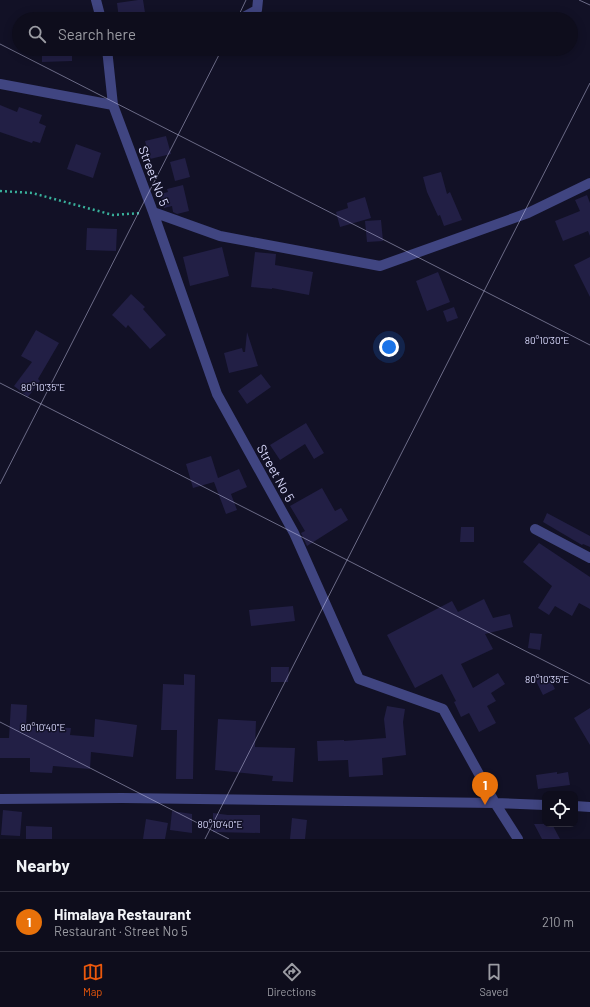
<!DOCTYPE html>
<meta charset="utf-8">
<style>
body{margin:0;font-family:Barlow,sans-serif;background:#171625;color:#f1f3f6}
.controls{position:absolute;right:12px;bottom:12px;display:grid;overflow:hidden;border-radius:8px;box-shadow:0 2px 10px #0003}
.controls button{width:36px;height:36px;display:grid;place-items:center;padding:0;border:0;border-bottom:1px solid #2e2d3b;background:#0e0d1c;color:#f1f3f6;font:20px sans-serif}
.you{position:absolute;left:389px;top:347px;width:14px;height:14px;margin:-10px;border:3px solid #fff;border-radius:50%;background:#1a73e8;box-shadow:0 0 0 6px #1a73e833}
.badge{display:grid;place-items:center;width:26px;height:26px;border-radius:50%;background:#ea580c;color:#fff;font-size:13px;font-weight:700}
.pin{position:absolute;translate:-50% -33px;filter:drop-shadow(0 1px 2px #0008)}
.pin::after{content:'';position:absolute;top:21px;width:14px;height:12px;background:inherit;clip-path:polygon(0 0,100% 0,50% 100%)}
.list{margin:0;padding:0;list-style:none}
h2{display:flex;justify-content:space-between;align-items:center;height:52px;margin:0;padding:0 16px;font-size:17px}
h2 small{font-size:13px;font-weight:400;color:#9b9ca3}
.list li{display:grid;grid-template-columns:26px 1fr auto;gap:12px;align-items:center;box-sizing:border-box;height:60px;padding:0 16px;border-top:1px solid #2e2d3b}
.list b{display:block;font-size:15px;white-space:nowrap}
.list p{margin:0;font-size:13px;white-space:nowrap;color:#9b9ca3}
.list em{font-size:13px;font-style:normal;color:#9b9ca3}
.icon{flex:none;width:22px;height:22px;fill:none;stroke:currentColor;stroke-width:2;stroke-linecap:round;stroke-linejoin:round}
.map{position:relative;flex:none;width:590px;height:839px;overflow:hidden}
.search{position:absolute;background:#0e0d1c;box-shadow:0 2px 10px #0003;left:12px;right:12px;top:12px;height:44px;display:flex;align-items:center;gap:10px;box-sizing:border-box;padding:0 14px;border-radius:22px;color:#9b9ca3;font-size:15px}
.sheet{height:112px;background:#0e0d1c}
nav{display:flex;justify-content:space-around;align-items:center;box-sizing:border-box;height:56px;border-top:1px solid #2e2d3b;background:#0e0d1c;font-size:11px;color:#9b9ca3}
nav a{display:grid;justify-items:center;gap:2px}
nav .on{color:#ea580c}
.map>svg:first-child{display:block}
.building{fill:#221f45}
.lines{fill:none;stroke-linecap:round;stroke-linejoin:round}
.path{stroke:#39b09b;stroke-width:2.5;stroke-dasharray:2 3;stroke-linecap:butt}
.minor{stroke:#404581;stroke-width:10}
.ticks{fill:none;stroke:#d9d9fc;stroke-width:1;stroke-opacity:0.45}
.labels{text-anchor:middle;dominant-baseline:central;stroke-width:3;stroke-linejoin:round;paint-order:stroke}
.street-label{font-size:13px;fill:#d9d9fc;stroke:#121126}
.ticks-label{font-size:10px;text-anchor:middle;fill:#d9d9fc;stroke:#121126;stroke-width:3;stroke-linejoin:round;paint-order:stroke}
</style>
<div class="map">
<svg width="590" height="839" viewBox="0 0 590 839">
<rect width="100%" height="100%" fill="#121126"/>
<path class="building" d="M138,0H143L146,19H119L117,3Z
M42,49H72V61L42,62Z
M0,105L17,112L19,107L42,115L39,123L46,126L40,143L33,141L32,143L0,132Z
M166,136L171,154L150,159L145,141Z
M76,144L101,153L93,178L67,169Z
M185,158L190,177L175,181L170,162Z
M441,172L447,194L450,192L462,220L444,226L440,215L438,216L427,192L423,177Z
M183,185L189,211L177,214L173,212L172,206L164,208L160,194L168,192L167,189Z
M587,195L590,203V236L588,231L563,241L555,221L580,211L575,200Z
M365,197L371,218L340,227L336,212L348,208L347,203Z
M381,220L383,241L367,242L365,221Z
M87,228L117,229L116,251L86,250Z
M222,247L229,276L190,286L183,257Z
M255,252L276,254L275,265L313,272L309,295L272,288V289L251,287Z
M590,257V297L574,265Z
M438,272L450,302L427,311L416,281Z
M131,294L145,307L143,309L166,335L150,349L128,325L126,328L112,315Z
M454,307L458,318L447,322L443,311Z
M36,330L59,343L38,379L40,381L28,397L14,386L32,362L21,356Z
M247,332L258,366L229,373L224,353L242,348L243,352H245Z
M261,374L271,387L247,404L238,391Z
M306,423L324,453L314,459L305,444L280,460L270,445Z
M211,456L218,478L239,469L247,487L231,494L237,510L226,514L214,482L193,488L186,464Z
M322,488L335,511L341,508L348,520L307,546L301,533L305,531L290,506Z
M547,513L590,536V547L583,544L582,545L543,522Z
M461,527H474V542H460Z
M539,543L590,577V609L579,603L572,616L555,606L549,615L538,608L552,586L523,562Z
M484,599L493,618L510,614L513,627L485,634L493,649L461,664L473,688L498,673L505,684L491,693L496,701L487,706L496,723L479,732L469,713L461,717L454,702L456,701L442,674L415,688L387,635L452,601L458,612Z
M293,606L295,621L251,626L249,610Z
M530,633L542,634L540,650L528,648Z
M271,667H289L288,682H271Z
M184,674L195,675L193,779H176L177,730H161L163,684L184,685Z
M548,675L555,689L543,695L536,681Z
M11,704L27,705L26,726L71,728L70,735L94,737L95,719L137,725L133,757L91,752L90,769L53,766L52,773L30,772V758H0V738H9Z
M387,706L405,709L403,722L406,755L382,758L383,775L349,777L348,760L318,761L317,741L344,740V741L386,738L384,719Z
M590,708V745L574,718Z
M218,719L256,721L255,747L295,748L293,782L272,781L273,776L215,770Z
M557,772V774L568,772L570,785L538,789L536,775Z
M3,810L22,812L20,836L1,835Z
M172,811L192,814V833L170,830Z
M213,813L228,815H260V833L213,832Z
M292,818L307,820L305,839H290Z
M146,819L168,823L165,839H143Z
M534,824H552L560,839H542Z
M26,826L52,827V839H26Z"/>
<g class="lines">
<path class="path" d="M0,191L32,193L113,215L141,213"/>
<path class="minor" d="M96,0L101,19
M228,19L242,18L257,10L258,0
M107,49L113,105L153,212L217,394L294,533L359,679L443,709L495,803L518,839
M0,84L113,105
M153,212L220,236L380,266L528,213L590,183
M535,529L590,558
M0,799L122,798L495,803L545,805
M575,806L590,807"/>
</g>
<path class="ticks" d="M579,0L590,5M237,19L246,0M0,44L590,345M0,383L590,684M0,484L222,49M0,722L229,839M205,839L590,83"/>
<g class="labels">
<g class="street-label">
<text transform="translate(154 176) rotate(69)">Street No 5</text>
<text transform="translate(276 473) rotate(61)">Street No 5</text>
</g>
</g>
<g class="ticks-label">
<text x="547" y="344">80°10'30"E</text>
<text x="43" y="391">80°10'35"E</text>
<text x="547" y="683">80°10'35"E</text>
<text x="43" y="731">80°10'40"E</text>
<text x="220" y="828">80°10'40"E</text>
</g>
</svg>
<div class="controls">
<button><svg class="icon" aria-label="locate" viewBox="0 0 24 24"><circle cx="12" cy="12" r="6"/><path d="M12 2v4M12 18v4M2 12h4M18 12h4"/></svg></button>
</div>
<div class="you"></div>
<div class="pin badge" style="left:485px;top:805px;background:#e8710a">1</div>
<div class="search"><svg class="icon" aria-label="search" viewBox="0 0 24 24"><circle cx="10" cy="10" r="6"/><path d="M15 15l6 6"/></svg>Search here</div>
</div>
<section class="sheet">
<h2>Nearby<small></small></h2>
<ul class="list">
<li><span class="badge" style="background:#e8710a">1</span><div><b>Himalaya Restaurant</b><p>Restaurant · Street No 5</p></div><em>210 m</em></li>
</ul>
</section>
<nav>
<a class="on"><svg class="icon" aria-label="map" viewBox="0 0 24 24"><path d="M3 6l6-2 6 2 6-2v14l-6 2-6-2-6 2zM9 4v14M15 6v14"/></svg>Map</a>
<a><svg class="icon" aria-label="directions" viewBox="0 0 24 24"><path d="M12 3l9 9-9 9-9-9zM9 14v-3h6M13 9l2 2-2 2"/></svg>Directions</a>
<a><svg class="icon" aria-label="saved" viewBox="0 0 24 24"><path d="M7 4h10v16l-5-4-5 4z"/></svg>Saved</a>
</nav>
